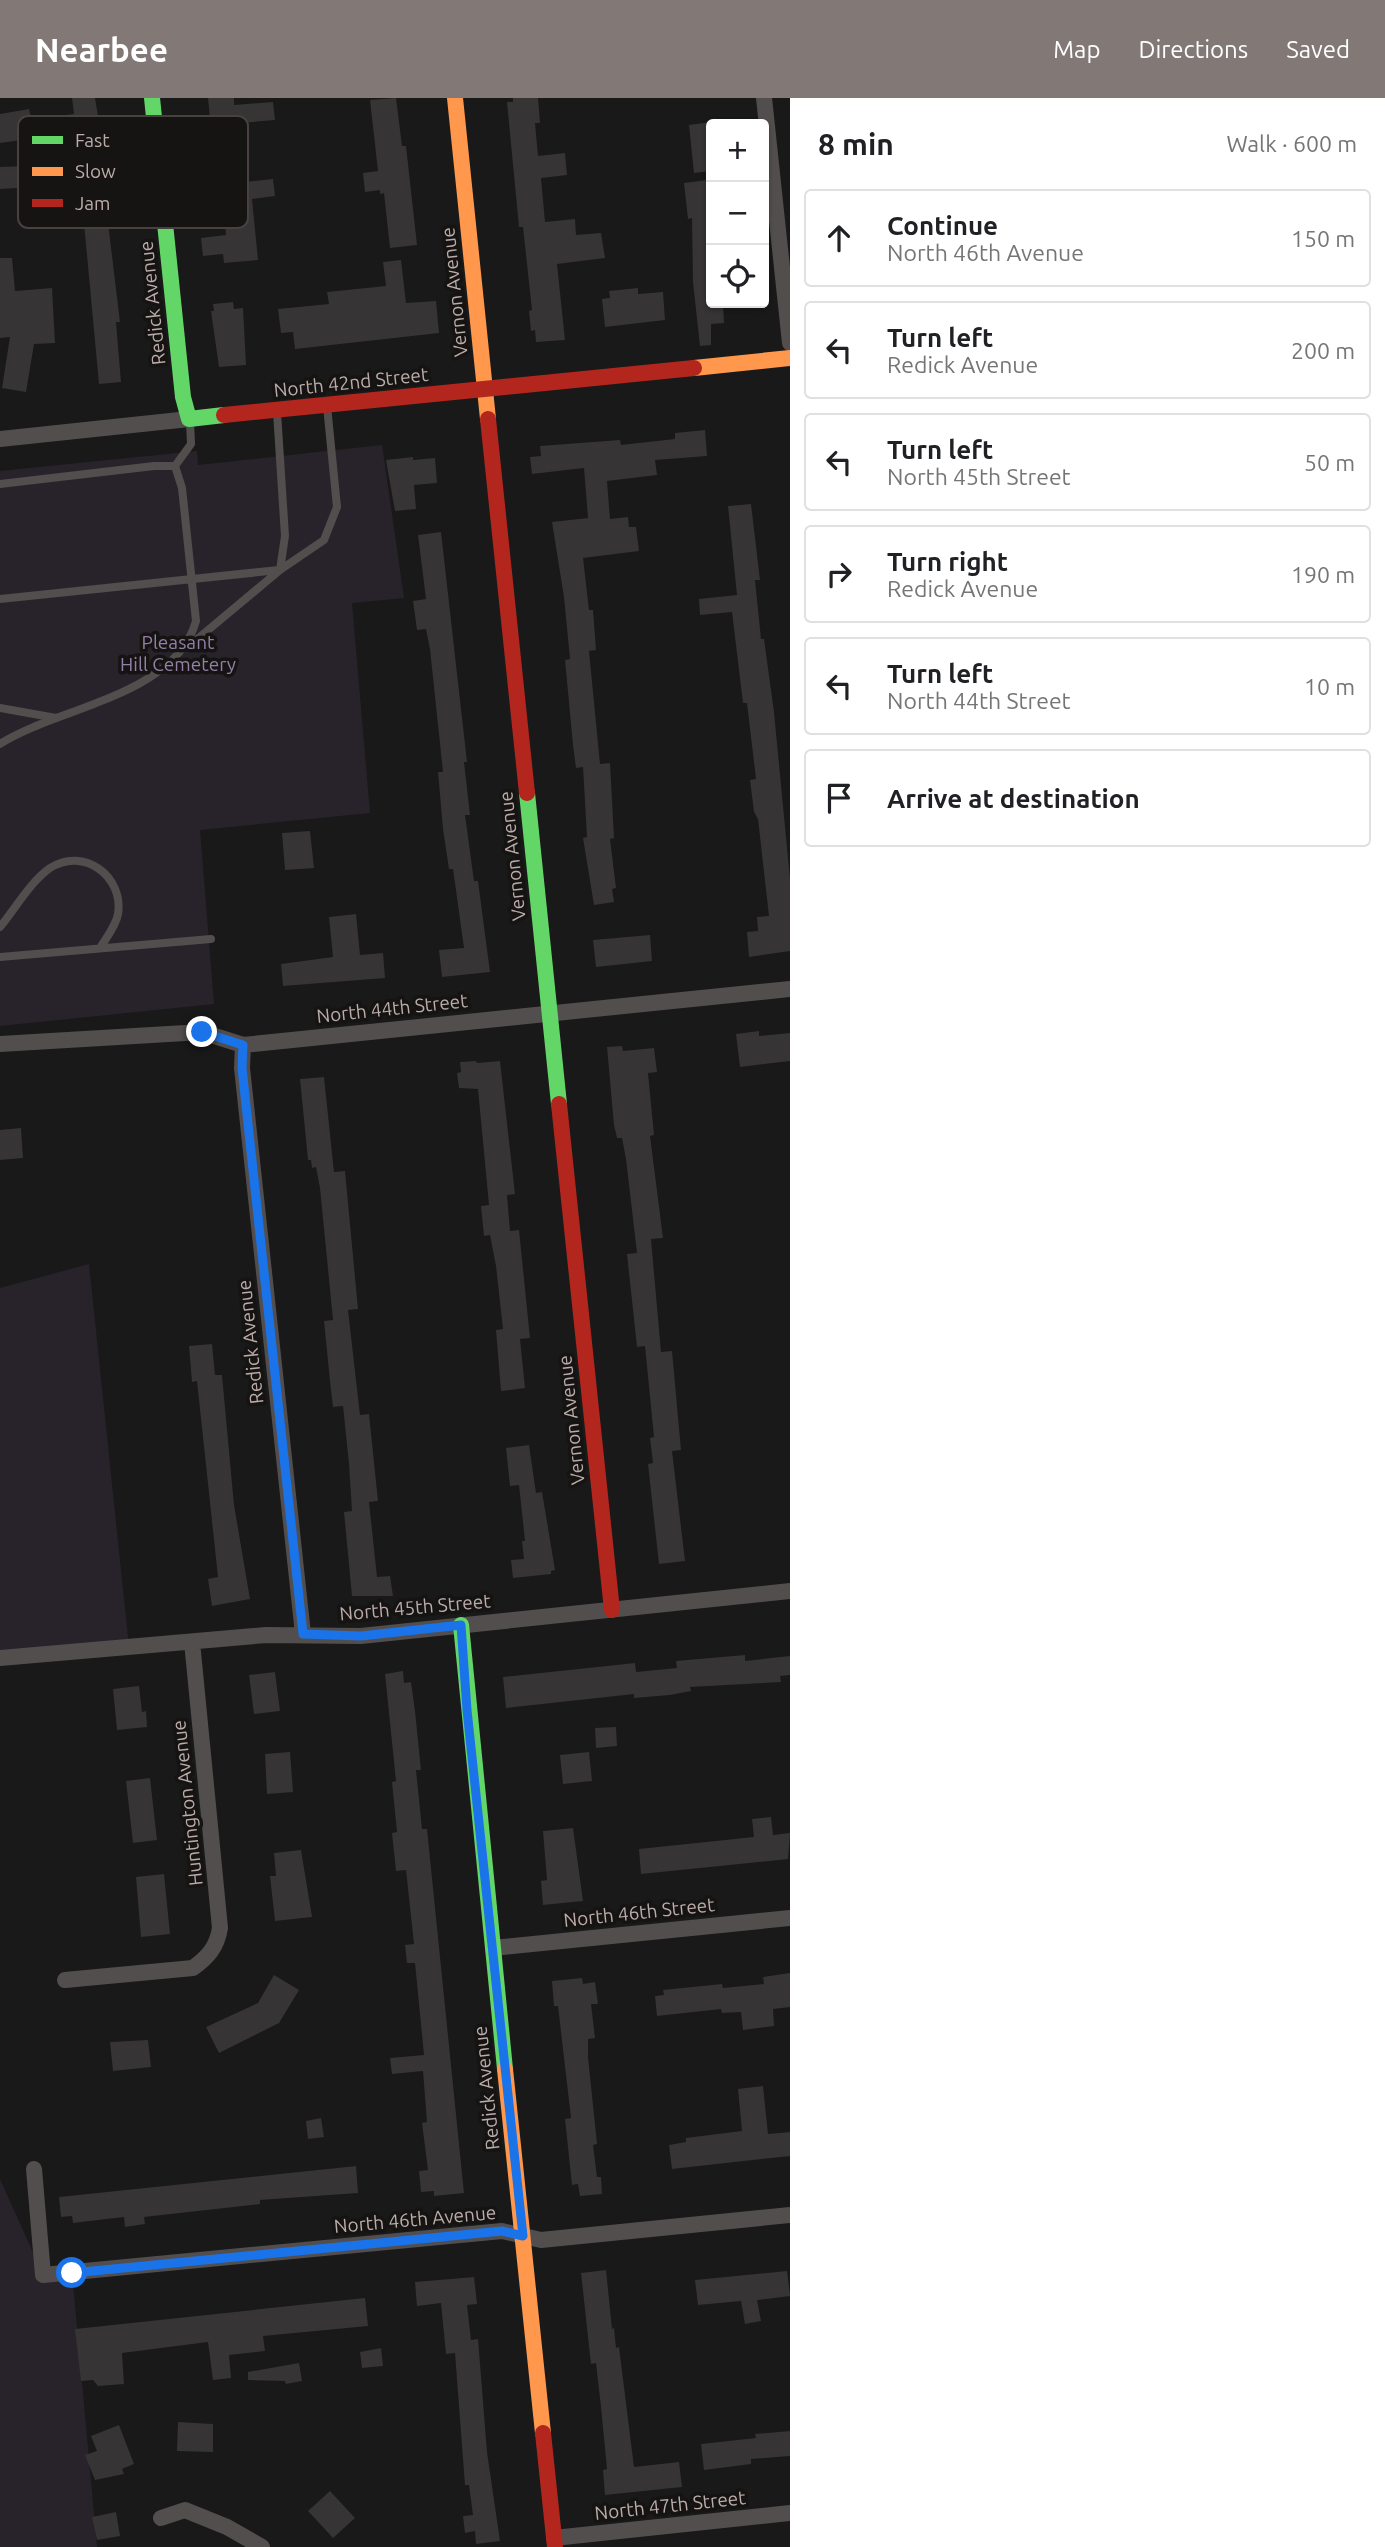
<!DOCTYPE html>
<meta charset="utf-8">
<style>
body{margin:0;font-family:Ubuntu,sans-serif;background:#f2f2f2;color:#202124}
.controls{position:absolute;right:21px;top:21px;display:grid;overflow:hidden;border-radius:7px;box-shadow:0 2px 5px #0004}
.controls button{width:63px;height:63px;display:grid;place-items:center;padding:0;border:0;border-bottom:2px solid #e0e0e0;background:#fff;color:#202124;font:35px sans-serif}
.stop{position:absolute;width:21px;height:21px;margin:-16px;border:5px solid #1a73e8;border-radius:50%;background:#fff}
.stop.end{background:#1a73e8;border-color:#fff;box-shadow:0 2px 7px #0008}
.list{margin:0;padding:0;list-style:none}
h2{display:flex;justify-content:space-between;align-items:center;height:91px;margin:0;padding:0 28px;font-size:30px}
h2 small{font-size:23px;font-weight:400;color:#757577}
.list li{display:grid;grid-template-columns:46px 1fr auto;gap:21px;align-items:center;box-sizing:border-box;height:98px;margin:0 14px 14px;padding:0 14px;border:2px solid #e0e0e0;border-radius:7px}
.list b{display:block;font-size:26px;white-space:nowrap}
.list p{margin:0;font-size:23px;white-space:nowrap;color:#757577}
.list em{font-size:23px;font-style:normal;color:#757577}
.icon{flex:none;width:38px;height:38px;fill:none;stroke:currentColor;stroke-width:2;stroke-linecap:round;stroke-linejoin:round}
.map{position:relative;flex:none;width:790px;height:2449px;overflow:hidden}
header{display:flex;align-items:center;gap:42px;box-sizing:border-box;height:98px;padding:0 35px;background:#827977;color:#fff}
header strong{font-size:33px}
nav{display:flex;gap:38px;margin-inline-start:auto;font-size:24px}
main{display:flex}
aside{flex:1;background:#fff}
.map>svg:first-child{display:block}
.green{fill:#28232b}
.building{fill:#363434}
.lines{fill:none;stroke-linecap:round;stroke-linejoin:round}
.lane{stroke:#524e4d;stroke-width:8}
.street{stroke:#524e4d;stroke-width:16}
.fast{stroke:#63d668;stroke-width:16}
.slow{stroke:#ff974d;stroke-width:16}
.jam{stroke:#b3261e;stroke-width:16}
.route{stroke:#1a73e8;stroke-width:9}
.labels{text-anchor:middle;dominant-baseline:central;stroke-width:7;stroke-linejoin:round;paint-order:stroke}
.street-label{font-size:19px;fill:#bbaca9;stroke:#151413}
.park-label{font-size:19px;fill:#947fa7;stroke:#151413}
.key{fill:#151413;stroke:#474240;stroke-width:2}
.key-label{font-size:19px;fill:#bbaca9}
</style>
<header>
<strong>Nearbee</strong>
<nav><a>Map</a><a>Directions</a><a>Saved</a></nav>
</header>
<main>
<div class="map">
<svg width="790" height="2449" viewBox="0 0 790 2449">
<rect width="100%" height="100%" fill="#191919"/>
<path class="green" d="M382,347L404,500L352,505L370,715L200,732L214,906L0,928V373L197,353L198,367Z
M89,1166L129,1549L0,1560V1190Z
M0,2081L43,2177L72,2175L97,2449H0Z"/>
<path class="building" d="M72,0H95L106,66L101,67L120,224H116L121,284L99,286L84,125L54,130L48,88L0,91V69L72,66L66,17L74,16Z
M208,0H234V7L273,4L275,22L240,25L245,84L273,81L275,98L252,101L258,162L224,165L223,156L203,158L201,140L226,137L225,125H228L225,90L221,91L220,84H216Z
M396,0L402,48H406L417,147L390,150L384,95L380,96V92L365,94L363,75L378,73L370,2Z
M513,0H538L540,25H535L538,58L565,55L567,77L541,80L545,124L575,121L576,137L601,135L605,160L557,166L565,242L536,244L535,232L531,233L529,213L532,212L523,129H519L507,4H513Z
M29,11L36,40L0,45V16Z
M711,24V73L694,75L689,27Z
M708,82L711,107V205H723L724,225L711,226V247L700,248L693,184L692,120L688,121L684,85Z
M0,160H12L15,193L52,190L55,245L34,246L26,294L2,290L10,239L0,240Z
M401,162L406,205L436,203L439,235L295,251L293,234L281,235L278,211L329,206L327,194L386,188L383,164Z
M638,190V196L663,194L665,222L605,229L602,201L610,200L609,193Z
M233,204L234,211L243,210L246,267L219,269L211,213H214L213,206Z
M705,332L707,358L655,362L657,377L607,383L610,421L628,419L629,429H636L639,453L583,460L589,512H593L596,552L589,553L600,666L610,665L614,740L610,741L616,790L612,791L614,804L594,807L583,740L587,739L583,669L576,670L573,647L565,562L570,561L564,499L552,424L588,420L584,370L532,376L530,359L541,358L540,348L620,342L621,347L675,341V335Z
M413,359V362L435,360L437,385L414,387L416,411L395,413L386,362Z
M751,406L760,482H755L761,541H764L774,614L790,781V853L749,859L747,834L758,833L757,819L769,818L758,721L754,714L750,682L756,681L747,605H743L732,514L700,517L699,501L737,497L728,408Z
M441,434L467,664H464L470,717H465L474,783H478L490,874L442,879L439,852L464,850L453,771H449L443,731L438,674H443L430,551L426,531L417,532L413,503L426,501L418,437Z
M310,733L314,770L285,772L282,735Z
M356,816L360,857L383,855L385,880L283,888L281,866L333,859L329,819Z
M650,837L652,863L596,869L593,842Z
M759,933V938L790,935V963L740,969L736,936Z
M622,948L623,953L654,950L657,974L648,975L654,1037L650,1038L663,1140L651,1141L661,1254L672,1253L681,1352L672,1353L685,1463L659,1466L648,1366L653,1365L650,1340L654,1339L645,1248L637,1249L627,1156L637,1155L626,1061L622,1040H617L614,1027L607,949Z
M476,963L477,965L500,963L515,1096L507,1097L510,1133L519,1132L530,1240L520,1241L525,1290L501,1293L496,1232L503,1231L496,1168L490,1137L484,1138L481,1108L489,1107L478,991L459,990L457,975L461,974L460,964Z
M324,979L334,1074L345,1073L358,1211L348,1212L360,1317L369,1316L378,1403L369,1404L377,1479L390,1478L393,1498H352L344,1414L352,1413L349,1366L343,1308L333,1309L330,1283L324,1223L333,1222L320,1090L316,1069L312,1070L311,1062H308L300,981Z
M21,1030L23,1060L0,1062V1032Z
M212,1246L215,1277H222L234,1407L250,1501L212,1508L208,1481L218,1479L197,1283L192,1284L189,1248Z
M529,1347L536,1395L542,1394L555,1472L551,1473V1476L513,1480L511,1462L524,1461L522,1443H525L519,1387L510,1388L506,1350Z
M745,1557V1563L790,1558V1577L780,1578L781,1584L690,1589L691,1593L670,1597L634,1600V1596L506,1610L503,1579L635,1565L636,1574L677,1570L676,1563Z
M403,1573L404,1585L411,1584L415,1613L421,1672H416L422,1731H427L464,2095L434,2098V2093L421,2094L419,2073L428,2072L422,2025L427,2024L423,1973L392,1976L390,1960L424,1957L415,1865H407L405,1847L414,1846L406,1772L396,1773L392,1735L397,1734L392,1684L396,1683L385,1576Z
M275,1574L280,1613L254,1616L249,1577Z
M139,1588L142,1614L146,1613L147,1629L117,1632L113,1591Z
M616,1629L617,1648L596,1650L595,1630Z
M290,1654L293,1694L267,1696L265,1656Z
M589,1654L592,1683L563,1686L560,1657Z
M150,1680L157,1742L133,1745L126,1683Z
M771,1719L773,1737L790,1735L788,1761L641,1776L639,1751L754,1739L752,1721Z
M573,1730L583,1803L543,1807L541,1783L547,1782L543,1733Z
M301,1752L312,1819L275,1823L270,1778H276L274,1755Z
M164,1776L170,1836L141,1839L136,1779Z
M790,1875V1909L773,1911L774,1928L743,1932L741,1914L722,1915L721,1911L657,1918L655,1898L664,1897L663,1892L722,1886L723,1890L764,1886L763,1879Z
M274,1877L299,1892L279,1925L219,1955L206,1929L258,1905Z
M582,1880L583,1886L595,1884L598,1906H591L595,1940L588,1941V1959L597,2046L593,2047L597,2079H601L602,2096L580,2098L578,2086L572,2087L565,2021L571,2020L558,1908H554L552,1883Z
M148,1942L151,1969L113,1973L110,1944Z
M763,1988L768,2036L790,2034V2058L672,2071L669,2047L686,2044V2040L742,2033L738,1991Z
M321,2020L324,2039L308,2041L306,2023Z
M356,2068L358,2095L260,2102V2106L144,2119L145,2126L125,2129L124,2119L73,2125L72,2118L61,2119L59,2099Z
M606,2172L612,2231L614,2230L616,2250L619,2249L634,2369L679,2364L682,2389L605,2397L603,2372L607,2371L601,2309L596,2265L591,2266L581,2175Z
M787,2173L790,2198L757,2202L761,2223L745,2226L741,2203L698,2207L695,2182Z
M474,2179L477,2206L467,2207L471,2242L478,2241L487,2354L500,2443L476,2446L475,2433L465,2435L463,2418L473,2417L469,2387H465L455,2255L446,2256L441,2205L417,2208L415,2184Z
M365,2200L368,2228L263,2238L265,2253L229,2257L231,2280L213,2282L208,2244L122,2255L124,2286L98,2288L93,2282L81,2283L75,2231Z
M381,2250L383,2268L362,2270L360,2254Z
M299,2265L302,2283L286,2286L285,2283L248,2282V2274Z
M178,2324L213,2326V2354L177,2353Z
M119,2327L134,2366L122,2371L124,2376L95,2382L85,2357L97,2353L91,2338Z
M790,2333V2358L751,2361V2366L704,2372L701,2346L756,2340L755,2336Z
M330,2393L355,2420L333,2440L308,2413Z
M116,2414L120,2438L97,2442L92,2419Z"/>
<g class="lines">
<path class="lane" d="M277,314L285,438L280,472
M0,386L154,368H175
M0,501L279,472
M189,548L280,472L324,442L337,409L327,308
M0,610L56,620
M0,646C58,609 175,598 196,523L182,390L175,368L191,346L190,324
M0,829C15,811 31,783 50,770C84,748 124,779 118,816C116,828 106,840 100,850
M0,859L211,841"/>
<path class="street" d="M764,0L790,245
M0,341L189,321
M0,946L202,934L243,947L790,891
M243,947L242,970L303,1536
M0,1560L266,1537L361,1538L790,1493
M493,1850L790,1820
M65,1882L193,1870C208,1859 217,1849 220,1830L192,1544
M34,2071L43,2177L502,2133L541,2142L790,2117
M161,2420L185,2412L227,2429L262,2449
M554,2440L790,2415"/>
<path class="fast" d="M152,0L183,299L189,321L224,317
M527,695L559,1006
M461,1527L505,1971"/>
<path class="slow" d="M455,0L488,321
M694,270L790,260
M505,1971L543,2335"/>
<path class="jam" d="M224,317L694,270
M488,321L527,695
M559,1006L612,1512
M543,2335L555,2449"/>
</g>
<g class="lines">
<path class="route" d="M72,2175L502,2133L523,2138L467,1612L461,1527L361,1538L303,1536L242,970L243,947L202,934"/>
</g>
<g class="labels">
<g class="street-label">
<text transform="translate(454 194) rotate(-96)">Vernon Avenue</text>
<text transform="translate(152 205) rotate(-96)">Redick Avenue</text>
<text transform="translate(351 284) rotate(-6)">North 42nd Street</text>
<text transform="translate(512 758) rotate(-96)">Vernon Avenue</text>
<text transform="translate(392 910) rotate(-6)">North 44th Street</text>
<text transform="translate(250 1244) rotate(-96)">Redick Avenue</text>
<text transform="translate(571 1322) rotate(-96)">Vernon Avenue</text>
<text transform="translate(415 1509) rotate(-5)">North 45th Street</text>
<text transform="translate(187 1705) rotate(-96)">Huntington Avenue</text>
<text transform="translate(639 1814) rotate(-6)">North 46th Street</text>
<text transform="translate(486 1990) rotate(-96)">Redick Avenue</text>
<text transform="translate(415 2121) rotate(-5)">North 46th Avenue</text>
<text transform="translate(670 2407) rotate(-6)">North 47th Street</text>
</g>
<g class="park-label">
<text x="178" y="544">Pleasant<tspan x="178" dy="22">Hill Cemetery</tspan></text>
</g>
</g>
<rect x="18" y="18" width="230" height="112" rx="10" class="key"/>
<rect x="32" y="38" width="31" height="8" fill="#63d668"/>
<rect x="32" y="69" width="31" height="9" fill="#ff974d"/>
<rect x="32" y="101" width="31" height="8" fill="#b3261e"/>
<g class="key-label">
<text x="75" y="49">Fast</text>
<text x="75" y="80">Slow</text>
<text x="75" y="112">Jam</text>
</g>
</svg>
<div class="controls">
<button>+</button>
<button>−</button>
<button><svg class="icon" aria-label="locate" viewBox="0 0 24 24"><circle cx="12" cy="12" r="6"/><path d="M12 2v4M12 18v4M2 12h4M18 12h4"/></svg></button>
</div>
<div class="stop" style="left:72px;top:2175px"></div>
<div class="stop end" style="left:202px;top:934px"></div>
</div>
<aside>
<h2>8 min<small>Walk · 600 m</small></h2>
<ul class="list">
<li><svg class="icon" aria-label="ahead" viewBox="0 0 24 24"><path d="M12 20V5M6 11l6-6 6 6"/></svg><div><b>Continue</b><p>North 46th Avenue</p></div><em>150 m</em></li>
<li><svg class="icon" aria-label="left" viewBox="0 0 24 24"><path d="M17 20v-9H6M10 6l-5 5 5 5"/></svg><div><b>Turn left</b><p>Redick Avenue</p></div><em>200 m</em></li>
<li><svg class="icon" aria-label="left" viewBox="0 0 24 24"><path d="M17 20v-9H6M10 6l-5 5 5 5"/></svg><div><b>Turn left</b><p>North 45th Street</p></div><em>50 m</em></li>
<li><svg class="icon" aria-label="right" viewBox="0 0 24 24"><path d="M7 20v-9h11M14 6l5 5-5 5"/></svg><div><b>Turn right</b><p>Redick Avenue</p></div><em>190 m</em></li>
<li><svg class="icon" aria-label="left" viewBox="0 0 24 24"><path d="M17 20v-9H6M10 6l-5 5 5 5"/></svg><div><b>Turn left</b><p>North 44th Street</p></div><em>10 m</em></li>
<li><svg class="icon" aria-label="arrive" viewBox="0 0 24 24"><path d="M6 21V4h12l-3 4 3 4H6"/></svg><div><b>Arrive at destination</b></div></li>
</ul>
</aside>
</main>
